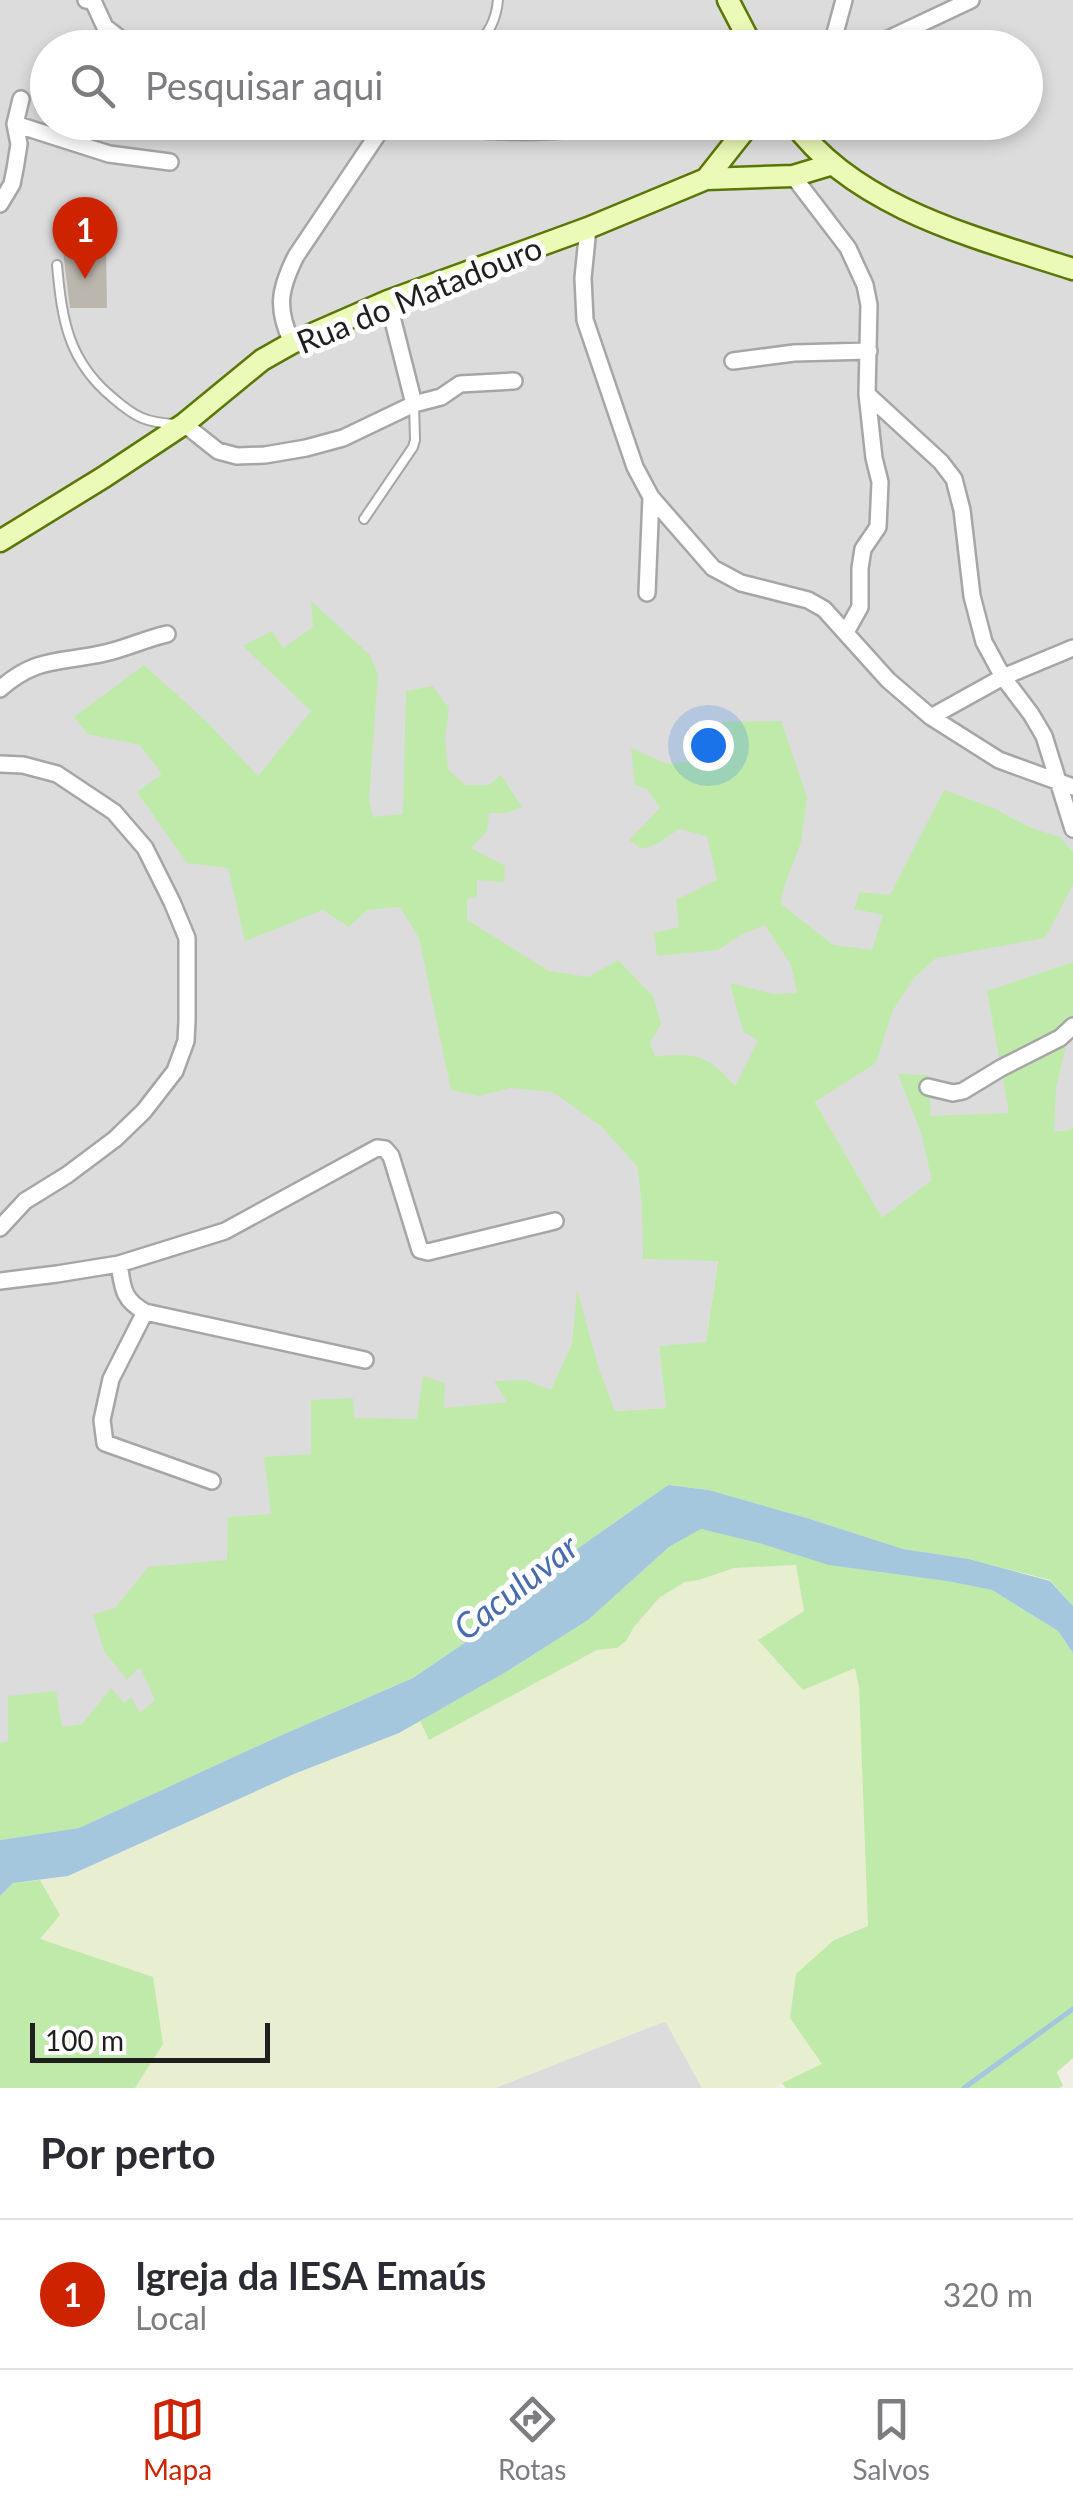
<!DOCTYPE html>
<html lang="pt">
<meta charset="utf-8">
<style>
body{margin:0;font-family:Lato,sans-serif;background:#f2f2f3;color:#2b2b33}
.scale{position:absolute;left:30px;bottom:25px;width:240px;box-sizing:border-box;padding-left:10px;border:5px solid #1f1f1f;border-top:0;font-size:28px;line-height:35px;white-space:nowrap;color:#1f1f1f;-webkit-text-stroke:8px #fff;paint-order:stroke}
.you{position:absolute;left:708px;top:745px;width:35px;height:35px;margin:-25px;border:8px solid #fff;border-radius:50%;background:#1a73e8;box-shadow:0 0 0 15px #1a73e833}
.badge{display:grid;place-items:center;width:65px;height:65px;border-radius:50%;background:#cd2300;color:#fff;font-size:32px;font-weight:700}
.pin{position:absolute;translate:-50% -82px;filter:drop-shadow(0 2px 5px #0008)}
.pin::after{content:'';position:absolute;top:52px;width:35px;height:30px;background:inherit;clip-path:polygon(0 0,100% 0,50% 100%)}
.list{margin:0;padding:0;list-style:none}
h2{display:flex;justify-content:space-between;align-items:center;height:130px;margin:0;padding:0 40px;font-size:42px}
h2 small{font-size:32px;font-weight:400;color:#7c7c81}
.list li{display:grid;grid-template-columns:65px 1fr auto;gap:30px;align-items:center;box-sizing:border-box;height:150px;padding:0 40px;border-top:2px solid #e1e1e2}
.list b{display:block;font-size:38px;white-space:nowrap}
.list p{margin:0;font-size:32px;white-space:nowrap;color:#7c7c81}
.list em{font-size:32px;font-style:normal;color:#7c7c81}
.icon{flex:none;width:55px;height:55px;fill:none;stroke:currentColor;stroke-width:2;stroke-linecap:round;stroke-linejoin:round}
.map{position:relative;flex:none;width:1073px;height:2088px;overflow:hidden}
.search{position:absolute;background:#fff;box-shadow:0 5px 15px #0003;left:30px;right:30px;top:30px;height:110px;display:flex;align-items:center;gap:25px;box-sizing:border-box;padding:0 35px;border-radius:55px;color:#7c7c81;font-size:38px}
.sheet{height:280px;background:#fff}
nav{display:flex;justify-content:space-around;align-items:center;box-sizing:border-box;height:140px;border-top:2px solid #e1e1e2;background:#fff;font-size:28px;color:#7c7c81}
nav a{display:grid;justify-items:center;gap:5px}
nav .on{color:#cd2300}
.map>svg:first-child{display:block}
.residential{fill:#dddcdc;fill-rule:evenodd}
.farmland{fill:#e7efd0}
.grass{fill:#bfeaaa}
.water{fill:#a4c7de}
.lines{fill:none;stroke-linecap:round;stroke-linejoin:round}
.stream{stroke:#a4c7de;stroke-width:5}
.building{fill:#bcb7ae}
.lane-casing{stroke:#a6a6a6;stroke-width:12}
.street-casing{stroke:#a6a6a6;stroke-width:20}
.secondary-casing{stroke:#587803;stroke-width:25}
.lane{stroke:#fff;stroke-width:8}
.street{stroke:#fff;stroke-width:15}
.secondary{stroke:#ecfab8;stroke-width:20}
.labels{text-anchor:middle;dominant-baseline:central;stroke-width:10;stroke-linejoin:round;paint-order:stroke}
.street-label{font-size:32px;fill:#1f1f1f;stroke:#fff}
.water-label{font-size:35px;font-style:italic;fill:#496bb0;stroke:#fff}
</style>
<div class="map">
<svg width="1073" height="2088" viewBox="0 0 1073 2088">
<rect width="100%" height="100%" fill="#f0eee5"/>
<path class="residential" d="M0,0H1073V1181L882,1219L815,1102L637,1167L642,1207L718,1260L706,1343L659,1346L666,1408L615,1411L190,1715L0,1781ZM48,48H1026V122H48Z
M666,2021L702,2088H495Z"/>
<path class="farmland" d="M796,1565L804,1611L759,1640L855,1667L859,1687L868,1926L834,1940L790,2018L823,2064L774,2088H702L665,2021L495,2088H135L163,2044L39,1939L60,1915L40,1880L69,1876L294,1774L399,1733L420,1721L429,1739L598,1650L617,1648L626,1641L634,1627L659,1598L685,1582L699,1580L734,1568Z"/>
<path class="grass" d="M311,601L370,655L378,674L369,800L373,817L403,814L406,691L433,686L449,708L445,740L448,769L465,785H489L501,775L522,807L507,813H489L487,831L471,848L505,866L504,882L477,880V896L467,899V920L549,971L588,977L618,960L653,996L661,1024L650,1043L655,1057C695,1051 709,1056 735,1086L758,1041L743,1031L730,983L773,994L797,993L791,965L765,925L742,934L718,950L657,956L654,933L679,927L676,900L717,880L707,836L679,829L657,844L642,849L629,840L660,808L647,789L635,785L631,748L667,764L706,759L722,722L781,721L807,797L801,842L784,887L781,904L833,945L872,950L883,915L854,909L860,892L890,895L944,790L993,808L1031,828L1060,837L1073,852V885L1045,938L936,958L914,978L893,1010L876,1063L815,1102L882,1218L932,1180L921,1133L898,1074L928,1075L931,1116L1009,1113L987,991L1073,962V1017L1056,1088L1054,1132L1070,1130L1073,1126V1606L1050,1580L969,1559L903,1549L807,1518L709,1490L668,1485L557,1563L501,1618L413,1678L275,1738L79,1828L0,1840V1743L8,1741V1696L56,1691L62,1727L82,1724L111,1688L124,1703L131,1697L140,1713L155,1700L140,1667L127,1680L104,1651L93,1615L116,1607L148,1567L227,1560L228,1517L271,1514L264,1457L311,1454V1400L353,1398L354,1418L417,1419L423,1376L445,1383L444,1408L507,1402L494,1381L525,1380L551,1390L572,1344L577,1290L599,1369L615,1411L666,1408L659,1346L706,1342L718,1261L643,1259L642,1207L637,1166L601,1126L553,1092L510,1088L479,1096L451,1090L419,938L400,907L367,910L349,927L323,910L245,941L228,868L187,863L137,792L162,774L140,745L88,734L74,717L144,665L206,721L258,776L311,711L243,646L272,631L283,648L313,627Z
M701,1529L992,1590L1058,1631L1073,1653V2058L1057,2072L1063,2086L1059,2088H786L782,2083L822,2064L790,2018L796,1974L834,1940L868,1926L859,1687L855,1668L803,1690L758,1640L804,1611L796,1565L734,1568L699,1580L685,1582L659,1598L634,1627L626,1641L617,1648L597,1650L429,1740L420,1721L506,1672L588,1620L669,1547Z
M40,1880L60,1915L40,1939L153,1977L163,2044L135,2088H0V1896L13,1883Z"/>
<path class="water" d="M668,1485L709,1490L807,1518L903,1549L969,1559L1050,1581L1073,1606V1653L1058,1631L992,1590L947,1581L829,1565L759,1543L701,1529L669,1547L588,1620L506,1672L399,1733L294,1774L68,1876L13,1883L0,1896V1840L79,1828L275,1738L413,1678L501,1618L557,1563Z"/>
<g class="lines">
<path class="stream" d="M964,2088L1073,2009"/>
</g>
<path class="building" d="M106,249L107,308H70L63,251Z"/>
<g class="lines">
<defs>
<path id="lane" d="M475,48C489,32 496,21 498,0
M57,265C62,320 68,361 113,398C135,417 146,423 176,424
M364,519L413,447L415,440L414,404"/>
<path id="street" d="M86,0L93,1L105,27L132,48
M831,48L844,0
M869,48L971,0
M415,122C477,134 561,135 623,122
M15,124L109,154L170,162
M793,176L848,248L865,285L869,305L867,394L874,458L880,482L878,527L863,549L860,568V607L846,632
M0,204L12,184L15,169L19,144L15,124L21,99
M588,228L583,278L585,320L635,467L651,497L647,593
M388,301L414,404
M292,343C276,308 279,290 296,256L386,122
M733,361L794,353L869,351
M867,394L941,462L954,479L962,510L972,596L984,642L1003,677L1031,714L1044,736L1073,829
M184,424L218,451L237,456L265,455L306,448L343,438L414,404L441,397L460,384L514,381
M651,497L713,568L741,583L808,600L824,609L888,680L931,717L999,760L1073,787
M0,689C37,656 62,663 105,653C127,648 145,639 167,634
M931,717L1003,677L1073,648
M0,764L23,765L57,774L114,812L145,848L172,902L187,938V1021L186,1041L175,1071L144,1111L115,1139L67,1175L25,1201L0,1228
M928,1087L953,1093L963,1091L1001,1068L1060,1038L1073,1026
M119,1264C123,1288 122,1299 145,1312L365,1360
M0,1281L57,1274L119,1264L225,1231L377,1148L385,1149L391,1156L420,1250L428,1252L555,1221
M145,1312L111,1379L102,1420L105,1443L212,1481"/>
<path id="secondary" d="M728,0L753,48
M793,122C855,208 977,238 1073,269
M706,179L751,122
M0,541L104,477L184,424L262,360L292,343L388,301L588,228L706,179L793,176L833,164"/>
</defs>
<use href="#lane" class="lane-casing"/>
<use href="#street" class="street-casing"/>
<use href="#secondary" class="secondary-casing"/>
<use href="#lane" class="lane"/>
<use href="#street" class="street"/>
<use href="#secondary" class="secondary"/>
</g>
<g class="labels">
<g class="street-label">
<text transform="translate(419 294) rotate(-22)">Rua do Matadouro</text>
</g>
<g class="water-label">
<text transform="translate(515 1586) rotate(-38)">Caculuvar</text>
</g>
</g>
</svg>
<div class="scale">100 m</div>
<div class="you"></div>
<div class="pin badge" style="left:85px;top:279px">1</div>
<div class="search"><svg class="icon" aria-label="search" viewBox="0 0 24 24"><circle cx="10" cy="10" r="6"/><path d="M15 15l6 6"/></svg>Pesquisar aqui</div>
</div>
<section class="sheet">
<h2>Por perto<small></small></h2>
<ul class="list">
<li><span class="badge">1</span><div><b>Igreja da IESA Emaús</b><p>Local</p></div><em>320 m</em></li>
</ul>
</section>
<nav>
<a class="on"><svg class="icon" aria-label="map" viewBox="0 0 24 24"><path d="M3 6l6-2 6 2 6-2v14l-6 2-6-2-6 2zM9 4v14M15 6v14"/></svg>Mapa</a>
<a><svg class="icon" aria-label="directions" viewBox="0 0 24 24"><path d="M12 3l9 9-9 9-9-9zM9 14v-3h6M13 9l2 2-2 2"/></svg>Rotas</a>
<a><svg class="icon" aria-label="saved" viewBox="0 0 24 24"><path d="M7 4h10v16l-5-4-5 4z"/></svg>Salvos</a>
</nav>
